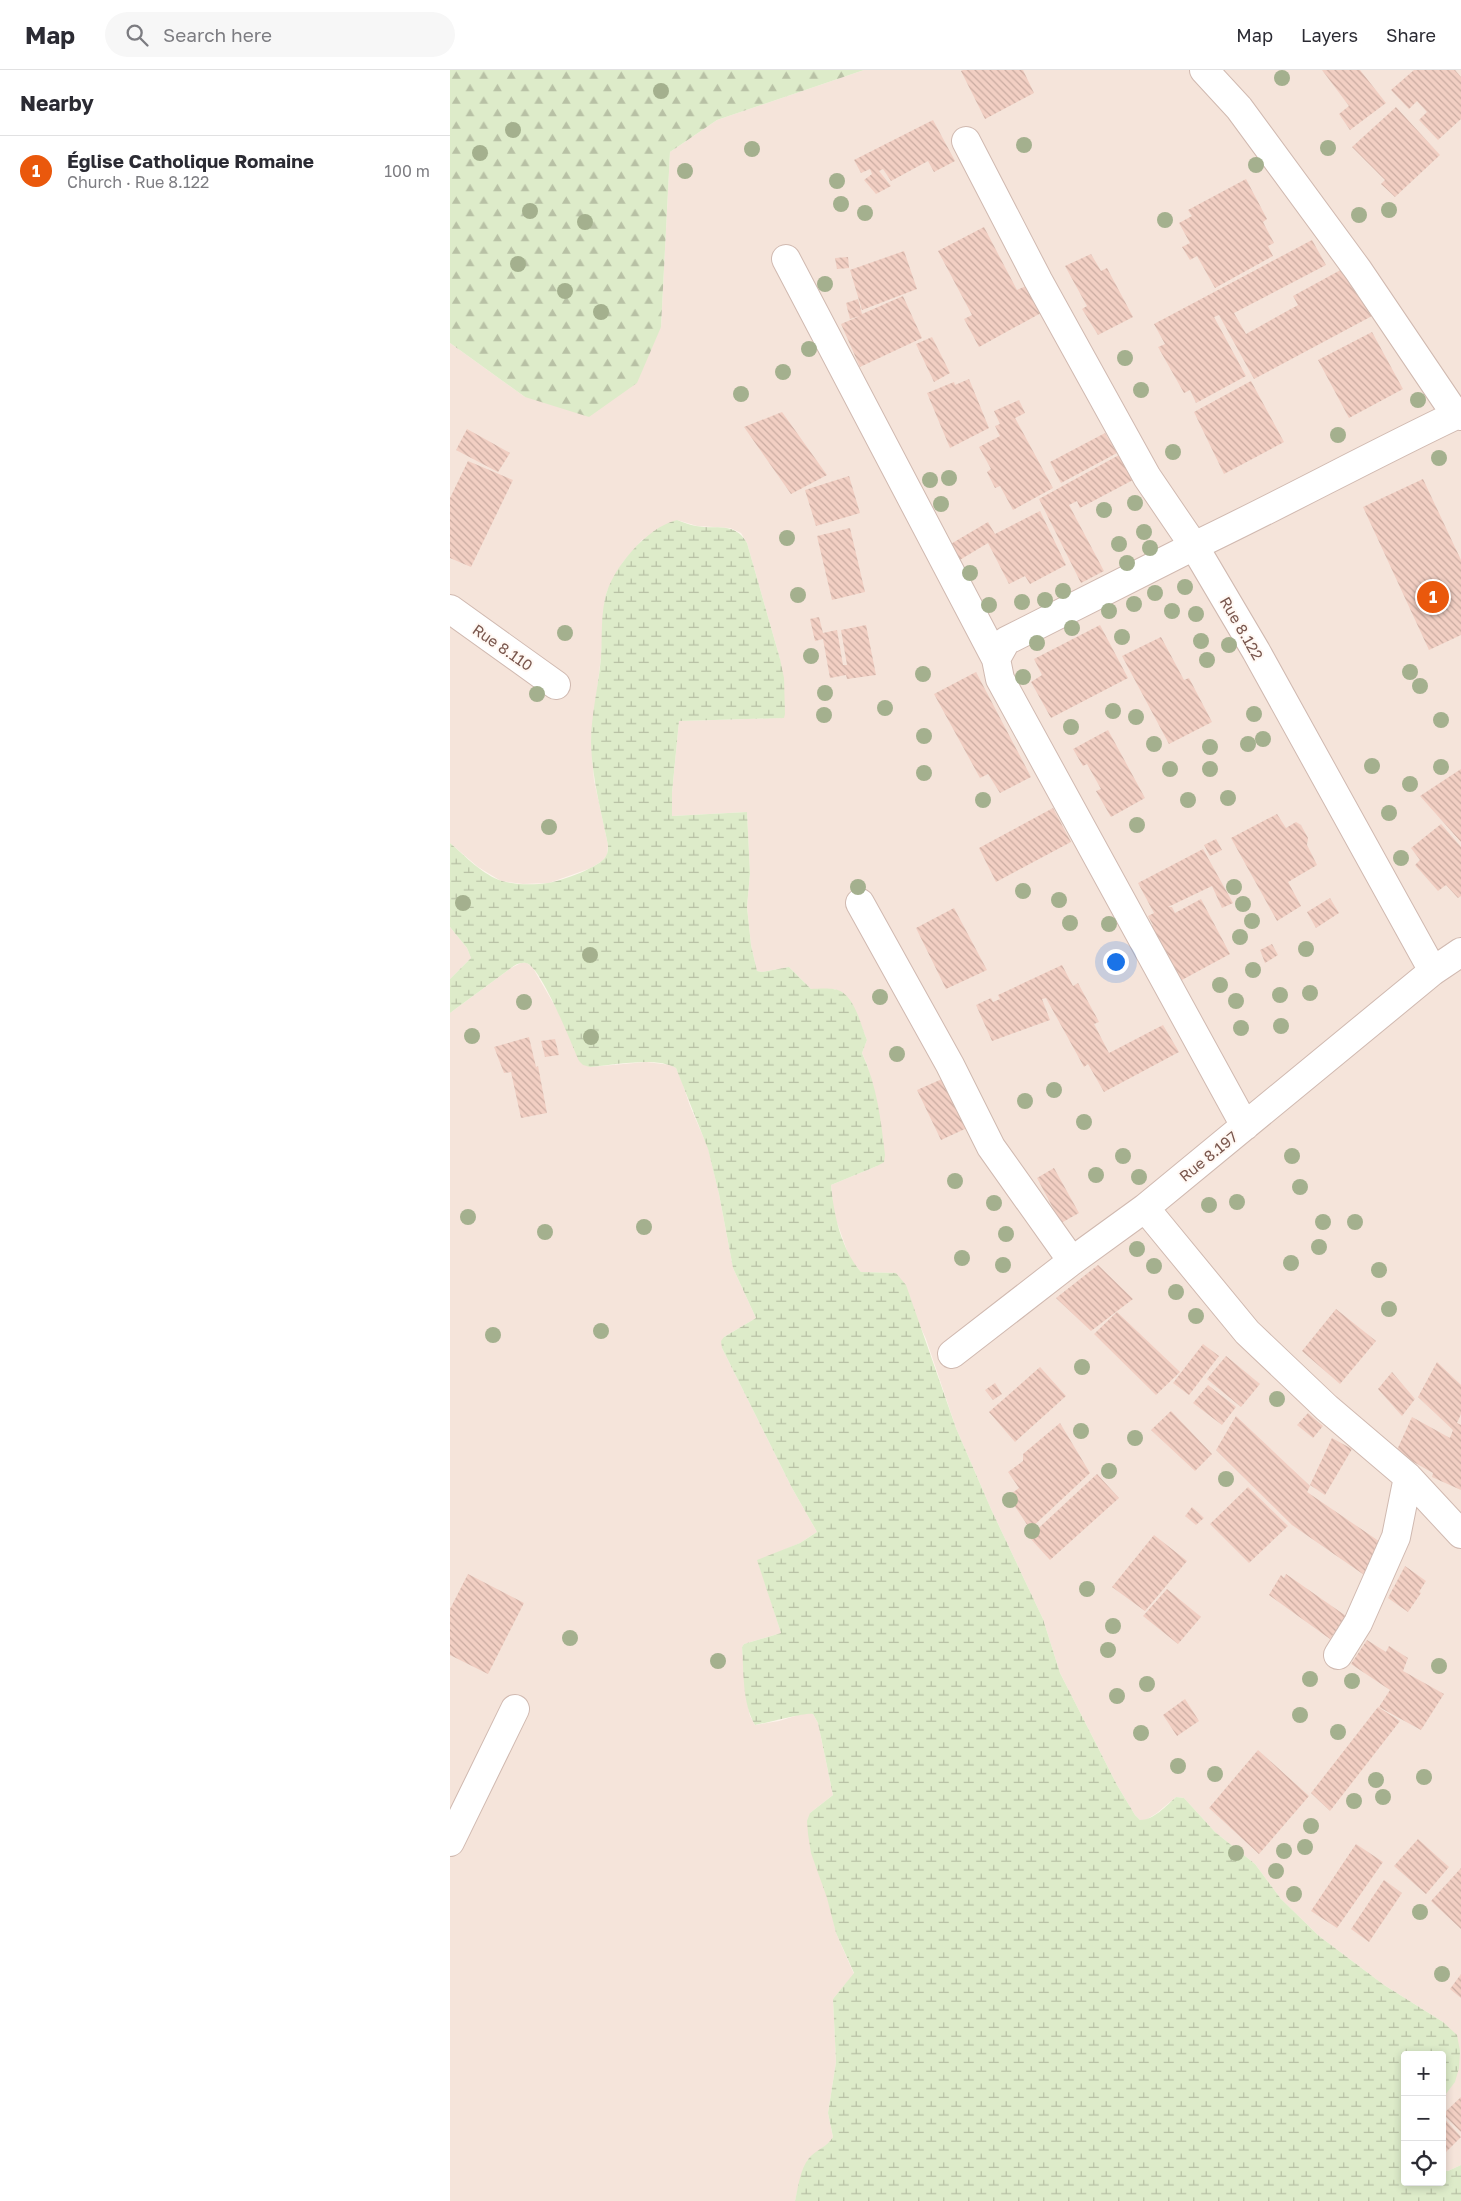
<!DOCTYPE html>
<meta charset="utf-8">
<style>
body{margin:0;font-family:"Golos Text",sans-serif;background:#f7f7f7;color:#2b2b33}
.controls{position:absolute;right:15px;bottom:15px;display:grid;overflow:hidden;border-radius:5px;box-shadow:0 2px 8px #0003}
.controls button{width:45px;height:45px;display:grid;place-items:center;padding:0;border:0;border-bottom:1px solid #e1e1e2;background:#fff;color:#2b2b33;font:25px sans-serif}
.you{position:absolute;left:665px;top:891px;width:18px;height:18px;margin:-12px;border:4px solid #fff;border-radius:50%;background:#1a73e8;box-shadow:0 0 0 8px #1a73e833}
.badge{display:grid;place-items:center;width:32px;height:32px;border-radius:50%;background:#ea580c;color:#fff;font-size:16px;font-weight:700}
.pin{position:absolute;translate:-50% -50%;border:2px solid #fff;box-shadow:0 1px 5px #0006}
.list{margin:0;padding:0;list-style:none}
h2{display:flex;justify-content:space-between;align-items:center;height:65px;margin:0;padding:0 20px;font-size:21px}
h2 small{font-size:16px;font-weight:400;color:#7c7c81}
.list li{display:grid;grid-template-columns:32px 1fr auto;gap:15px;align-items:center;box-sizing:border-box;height:70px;padding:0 20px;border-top:1px solid #e1e1e2}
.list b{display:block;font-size:19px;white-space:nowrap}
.list p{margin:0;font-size:16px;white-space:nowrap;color:#7c7c81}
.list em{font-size:16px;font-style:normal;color:#7c7c81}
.icon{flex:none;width:28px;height:28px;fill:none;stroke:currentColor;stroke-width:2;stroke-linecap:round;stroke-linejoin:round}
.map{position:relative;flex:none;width:1011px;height:2131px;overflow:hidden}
header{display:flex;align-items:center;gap:30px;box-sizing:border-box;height:70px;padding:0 25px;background:#fff;border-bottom:1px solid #e1e1e2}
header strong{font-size:24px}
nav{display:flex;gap:28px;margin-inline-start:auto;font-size:18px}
.search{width:350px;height:45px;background:#f7f7f7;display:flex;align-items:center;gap:12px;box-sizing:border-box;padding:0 18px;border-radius:28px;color:#7c7c81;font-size:19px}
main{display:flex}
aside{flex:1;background:#fff}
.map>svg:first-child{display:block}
.residential{fill:#f5e4da}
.forest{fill:url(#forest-firs)}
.wetland{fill:url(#wetland-marsh)}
.building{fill:url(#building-back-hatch)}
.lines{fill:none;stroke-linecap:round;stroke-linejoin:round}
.minor-casing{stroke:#d0b9b0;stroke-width:30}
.minor{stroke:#fff;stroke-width:28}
.tree{fill:#a4b08e}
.labels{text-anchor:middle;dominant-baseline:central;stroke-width:4;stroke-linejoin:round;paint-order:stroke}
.street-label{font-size:15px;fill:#79564d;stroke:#fff8f3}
</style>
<header>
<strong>Map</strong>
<div class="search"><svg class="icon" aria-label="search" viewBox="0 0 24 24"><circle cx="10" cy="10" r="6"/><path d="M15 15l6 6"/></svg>Search here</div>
<nav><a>Map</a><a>Layers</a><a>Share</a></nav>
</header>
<main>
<aside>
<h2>Nearby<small></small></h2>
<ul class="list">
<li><span class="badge">1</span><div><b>Église Catholique Romaine</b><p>Church · Rue 8.122</p></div><em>100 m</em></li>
</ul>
</aside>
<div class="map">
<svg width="1011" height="2131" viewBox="0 0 1011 2131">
<defs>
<pattern id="forest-firs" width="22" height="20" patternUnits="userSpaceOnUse" patternTransform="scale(1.25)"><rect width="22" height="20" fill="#ddebc9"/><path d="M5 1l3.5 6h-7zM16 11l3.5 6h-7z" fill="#b8c1a5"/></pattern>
<pattern id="wetland-marsh" width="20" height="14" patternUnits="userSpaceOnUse" patternTransform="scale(1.25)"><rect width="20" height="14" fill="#ddebc9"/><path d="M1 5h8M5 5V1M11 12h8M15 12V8" fill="none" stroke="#b8c1a5"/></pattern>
<pattern id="building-back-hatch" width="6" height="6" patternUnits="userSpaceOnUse" patternTransform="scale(1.25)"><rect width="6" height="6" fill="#f2cfc3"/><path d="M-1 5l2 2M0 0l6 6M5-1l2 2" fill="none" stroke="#c9aba1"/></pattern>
</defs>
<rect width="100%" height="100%" fill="#fdf4ec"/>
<path class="residential" d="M414,0H1011V2095L998,2101L992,2100V2029L996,2026L993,1952L934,1915L869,1866L831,1829L805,1794L765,1762L734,1728L726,1727L707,1743L696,1750H690L685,1745L667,1715L610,1603L593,1549L541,1439L506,1358L476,1269L446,1203L411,1202L400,1189L384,1144L381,1115L427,1096L418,997L412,983L417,970L407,945L400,931L385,919H361L339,897L312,902L307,901L301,875L297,837L300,803L297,742L222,746V723L229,651L333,648L330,589L297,473L291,463L280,458L247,456L227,450L192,470L173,492L157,521L155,531L151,587L141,671L144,710L158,775L157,785L152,791L141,798L99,813L73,814L51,811L28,797L0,773V273L75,327L211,257L220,82L267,50Z
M0,857L17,878L21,888L0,909Z
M71,893H77L83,898L140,997L196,992L221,995L226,998L231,1009L240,1036L258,1078L269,1124L283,1198L306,1248L274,1267L272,1278L342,1418L367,1462L350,1473L308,1491L331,1563L294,1574L292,1577L297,1632L300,1646L305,1655L329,1651L358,1642L363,1644L368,1653L383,1725L360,1743L386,1863L404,1904L383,1929L386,1992L378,2043L383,2067L379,2073L358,2089L350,2110L345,2131H0V943L61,898Z"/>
<path class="forest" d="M0,0H414L267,50L220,82L211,257L187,313L139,347L75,327L0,273Z"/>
<path class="wetland" d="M227,450C233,452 240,455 246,456C267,460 284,451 297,473L330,589L334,608L335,644L334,648L229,651L222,723V746L297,742L300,803L297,837L301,875L307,901L312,902L339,897L361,919C370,919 384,917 392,922C406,931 411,956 417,970L412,983C427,1016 431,1050 435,1085L434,1092L427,1096L381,1115C384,1146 391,1178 411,1202L446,1203L456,1215L506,1358L541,1439L593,1549L610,1603L667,1715L685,1745L690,1750C704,1750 716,1736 726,1727L734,1728L765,1762L805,1794L831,1829L869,1866L934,1915L993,1952L1007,1965L1010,1981L1009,1998L1005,2012L992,2029V1985H955V2112H992V2100L998,2101L1011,2095V2131H345C348,2118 350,2099 359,2088C366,2080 377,2077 383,2067L378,2043L386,1992L383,1929L404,1903L386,1863L377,1828L361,1783L358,1764L357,1751L360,1743L383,1725L368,1653L363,1644C356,1642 317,1653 305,1655C292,1633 294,1602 292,1577L294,1574L331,1563L307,1490L350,1473L367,1462L342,1418L272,1278L271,1271L274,1267L306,1248L283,1198L269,1124L258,1079L226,998C207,986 162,995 140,997L133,995L129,991C122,975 91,896 76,893C70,892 65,895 61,898L0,943V909L21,888L17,878L0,857V773C15,786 33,805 52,811C66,815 84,815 98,813C111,811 151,797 156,786C158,783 158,778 158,775C151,741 142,708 141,673C141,648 147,622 150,597C153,575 150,551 155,529C161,499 197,457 227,450Z"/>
<path class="building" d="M513,0H573L584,23L535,49L511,1Z
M872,0H910L936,33L900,60L889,44L899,36Z
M964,0H1005L1011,7V49L988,70L969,50L977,42L967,31L959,39L941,20Z
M946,37L990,85L945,127L931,114L935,110L902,77Z
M483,50L505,91L484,102L478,91L441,111L433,99L429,101L441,116L426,124L414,110L422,104L420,99L411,103L404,90Z
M796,109L817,149L813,152L824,173L818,176L823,186L765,218L747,186L740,190L732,177L740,173L729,153L742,146L738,140Z
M534,157L567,220L576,216L591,243L529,277L514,249L522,245L488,181Z
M862,170L876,195L784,243L796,264L848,235L843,226L896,197L922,246L804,309L769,245L764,247L796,306L746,333L740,320L734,323L708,277L715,274L704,254Z
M454,181L467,219L412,240L400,200Z
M641,184L651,201L657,198L683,247L648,265L632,239L637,236L615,196Z
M398,187L399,198L387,199L385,188Z
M453,226L472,268L410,297L391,254L410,246L400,249L396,233L408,229L412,244Z
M922,262L953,319L899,348L868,290Z
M482,267L500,303L484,312L466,274Z
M519,309L539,358L500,378L477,323L504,312L505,315Z
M801,311L834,372L774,404L744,342Z
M569,330L575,343L565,348L603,418L563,440L550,416L545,418L537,402L541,399L529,377L550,366L545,356L550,354L544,341Z
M332,342L377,405L341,424L294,357Z
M17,359L60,383L48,402L6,380Z
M655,363L667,383L611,413L600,392Z
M669,385L683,410L630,438L627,431L619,435L654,501L631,513L589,429Z
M18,391L63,410L21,497L0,488V428Z
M399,406L410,443L366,456L355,420Z
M973,409L1011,490V565L979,580L913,437Z
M590,441L616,495L580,514L575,506L559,514L538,473L508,491L499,475L538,452L545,464Z
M400,458L415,522L382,530L367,466Z
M369,547L373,563L387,560L393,595H397L391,560L416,555L426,605L397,609L396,605L380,608L373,569L365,571L360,549Z
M650,555L678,608L601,648L581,612L592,605L584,589Z
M711,567L734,610L739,608L762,652L719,674L672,586Z
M526,602L581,707L550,723L538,704L530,708L484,624Z
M658,660L695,728L661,747L646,721L651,719L637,694L633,696L623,679Z
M1011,699V772L970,726Z
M603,738L621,772L546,812L529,778Z
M827,744L836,758L846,752L851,755L858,768L857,775L867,795L838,812L851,836L827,851L781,768Z
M991,754L1011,777V826L1008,828L996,815L988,821L965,795L970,790L961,778Z
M766,769L772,780L760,786L754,775Z
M753,779L783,833L772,838L762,816L718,837H722L725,843L751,829L780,884L730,911L700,856L703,855L698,846L704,843L688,813Z
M880,828L889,843L866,858L857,842Z
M504,838L537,900L496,919L466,858Z
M822,874L828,885L815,893L810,880Z
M612,895L623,916L628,913L649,952L644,954L659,983L713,955L729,982L654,1022L638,994L634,997L596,928L592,929L600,950L542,971L526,935L541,928L543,932L550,929L548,925Z
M79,967L86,997L88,996L97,1043L71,1048L61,1002L54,1003L44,977Z
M105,969L109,985L95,987L91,971Z
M492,1009L517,1058L491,1070L467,1020Z
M604,1098L629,1143L611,1153L587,1108Z
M648,1195L683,1229L641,1261L606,1228Z
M886,1239L926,1271L890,1314L852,1281Z
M667,1242L730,1302L706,1325L644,1264Z
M753,1274L769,1286L739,1325L723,1313Z
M776,1286L810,1314L791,1337L757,1309Z
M987,1292L1011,1315V1344L1007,1353L1011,1355V1420L982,1407L983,1403L946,1382L962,1347L1000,1368L1003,1360L968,1327Z
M590,1297L616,1326L565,1372L539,1342Z
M942,1302L965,1329L952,1346L928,1319Z
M545,1313L552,1324L543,1330L535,1320Z
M758,1315L786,1337L772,1355L743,1333Z
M721,1341L762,1384L745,1401L701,1360Z
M858,1343L873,1356L863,1368L847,1355Z
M786,1346L860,1416L857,1422L936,1476L920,1509L842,1455L766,1380Z
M610,1353L640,1403L580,1459L558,1426L569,1418L558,1402L573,1391V1384Z
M882,1368L902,1379L875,1425L860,1415Z
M647,1404L669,1428L600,1490L579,1467Z
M798,1417L838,1456L799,1493L760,1454Z
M742,1437L754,1448L746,1455L735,1446Z
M704,1465L737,1491L695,1541L662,1517Z
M955,1496L976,1511L969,1522L971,1523L958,1542L938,1528Z
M18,1504L74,1533L38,1604L0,1585V1539Z
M836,1504L896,1546L880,1569L819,1525L831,1505L834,1508Z
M717,1519L751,1547L728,1574L693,1546Z
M917,1570L936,1582L939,1576L958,1588L953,1601L994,1624L971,1660L929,1637L940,1620L901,1594Z
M735,1629L749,1651L727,1666L713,1645Z
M928,1637L950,1651L880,1741L861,1723Z
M808,1680L859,1726L809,1784L759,1738Z
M968,1769L999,1797L976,1824L944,1796Z
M906,1774L933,1792L887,1858L861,1841Z
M1011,1798V1859L981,1831Z
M934,1810L952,1823L919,1872L901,1859Z
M1011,1904V1928L1000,1919Z
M1011,2027V2062L993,2044Z
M993,2047L1011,2067L992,2086V2048Z"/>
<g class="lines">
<defs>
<path id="minor" d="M754,0L789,38L908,200L1006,345
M516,71L588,210L697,407L744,476L556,571L546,589
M336,189L546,589L550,609L795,1056
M0,539L106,615
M410,833L500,995L541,1077L622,1191
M983,901L806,581L744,476C832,434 918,387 1006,345L1011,346
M695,1138L797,1262L877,1338L958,1407L1011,1464
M502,1284L622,1191L695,1138L983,901L1011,882
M888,1585L908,1553L946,1467L958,1407
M0,1772L65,1639"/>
</defs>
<use href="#minor" class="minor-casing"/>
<use href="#minor" class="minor"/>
</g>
<g class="tree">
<circle cx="832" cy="8" r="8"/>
<circle cx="211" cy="21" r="8"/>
<circle cx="63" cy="60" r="8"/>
<circle cx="574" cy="75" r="8"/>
<circle cx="878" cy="78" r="8"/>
<circle cx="302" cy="79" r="8"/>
<circle cx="30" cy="83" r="8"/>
<circle cx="806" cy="95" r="8"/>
<circle cx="235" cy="101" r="8"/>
<circle cx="387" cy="111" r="8"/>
<circle cx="391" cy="134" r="8"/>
<circle cx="939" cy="140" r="8"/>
<circle cx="80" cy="141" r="8"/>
<circle cx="415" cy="143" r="8"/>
<circle cx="909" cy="145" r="8"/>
<circle cx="715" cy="150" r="8"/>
<circle cx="135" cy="152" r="8"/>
<circle cx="68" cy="194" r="8"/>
<circle cx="375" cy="214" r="8"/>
<circle cx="115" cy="221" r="8"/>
<circle cx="151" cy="242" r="8"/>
<circle cx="359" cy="279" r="8"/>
<circle cx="675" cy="288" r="8"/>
<circle cx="333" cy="302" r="8"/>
<circle cx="691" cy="320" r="8"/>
<circle cx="291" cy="324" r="8"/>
<circle cx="968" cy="330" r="8"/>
<circle cx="888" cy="365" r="8"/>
<circle cx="723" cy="382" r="8"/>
<circle cx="989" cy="388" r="8"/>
<circle cx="499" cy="408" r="8"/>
<circle cx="480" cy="410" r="8"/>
<circle cx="685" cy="433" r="8"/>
<circle cx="491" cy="434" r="8"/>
<circle cx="654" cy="440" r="8"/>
<circle cx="694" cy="462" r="8"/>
<circle cx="337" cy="468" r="8"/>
<circle cx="669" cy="474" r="8"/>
<circle cx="700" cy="478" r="8"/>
<circle cx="677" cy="493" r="8"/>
<circle cx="520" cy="503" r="8"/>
<circle cx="735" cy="517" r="8"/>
<circle cx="613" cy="521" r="8"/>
<circle cx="705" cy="523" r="8"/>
<circle cx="348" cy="525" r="8"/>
<circle cx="595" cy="530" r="8"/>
<circle cx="572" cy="532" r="8"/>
<circle cx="684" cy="534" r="8"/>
<circle cx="539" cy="535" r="8"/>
<circle cx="659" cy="541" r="8"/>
<circle cx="722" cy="541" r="8"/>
<circle cx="746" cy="544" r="8"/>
<circle cx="622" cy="558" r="8"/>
<circle cx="115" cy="563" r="8"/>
<circle cx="672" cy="567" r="8"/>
<circle cx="751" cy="571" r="8"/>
<circle cx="587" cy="573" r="8"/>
<circle cx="779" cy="575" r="8"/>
<circle cx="361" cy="586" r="8"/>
<circle cx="757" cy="590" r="8"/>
<circle cx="960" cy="602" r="8"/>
<circle cx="473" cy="604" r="8"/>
<circle cx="573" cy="607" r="8"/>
<circle cx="970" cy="616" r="8"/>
<circle cx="375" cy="623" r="8"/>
<circle cx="87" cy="624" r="8"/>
<circle cx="435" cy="638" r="8"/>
<circle cx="663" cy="641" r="8"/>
<circle cx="804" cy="644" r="8"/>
<circle cx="374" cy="645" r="8"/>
<circle cx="686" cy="647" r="8"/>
<circle cx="991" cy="650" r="8"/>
<circle cx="621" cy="657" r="8"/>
<circle cx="474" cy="666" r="8"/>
<circle cx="813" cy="669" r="8"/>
<circle cx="704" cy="674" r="8"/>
<circle cx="798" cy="674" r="8"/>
<circle cx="760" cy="677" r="8"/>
<circle cx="922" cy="696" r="8"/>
<circle cx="991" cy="697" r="8"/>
<circle cx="720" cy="699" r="8"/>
<circle cx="760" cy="699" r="8"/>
<circle cx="474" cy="703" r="8"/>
<circle cx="960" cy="714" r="8"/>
<circle cx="778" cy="728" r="8"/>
<circle cx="533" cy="730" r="8"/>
<circle cx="738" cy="730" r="8"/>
<circle cx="939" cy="743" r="8"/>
<circle cx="687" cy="755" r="8"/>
<circle cx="99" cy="757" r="8"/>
<circle cx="951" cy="788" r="8"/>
<circle cx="408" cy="817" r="8"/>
<circle cx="784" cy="817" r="8"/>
<circle cx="573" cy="821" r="8"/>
<circle cx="609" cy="830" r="8"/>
<circle cx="13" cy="833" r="8"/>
<circle cx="793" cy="834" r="8"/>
<circle cx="802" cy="851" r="8"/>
<circle cx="620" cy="853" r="8"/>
<circle cx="659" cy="854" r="8"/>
<circle cx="790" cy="867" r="8"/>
<circle cx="856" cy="879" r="8"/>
<circle cx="140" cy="885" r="8"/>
<circle cx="803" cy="900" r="8"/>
<circle cx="770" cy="915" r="8"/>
<circle cx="860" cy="923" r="8"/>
<circle cx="830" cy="925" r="8"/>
<circle cx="430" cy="927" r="8"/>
<circle cx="786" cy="931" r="8"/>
<circle cx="74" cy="932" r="8"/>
<circle cx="831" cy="956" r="8"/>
<circle cx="791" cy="958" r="8"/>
<circle cx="22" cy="966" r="8"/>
<circle cx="141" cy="967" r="8"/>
<circle cx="447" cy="984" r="8"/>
<circle cx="604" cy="1020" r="8"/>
<circle cx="575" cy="1031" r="8"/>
<circle cx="634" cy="1052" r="8"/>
<circle cx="673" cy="1086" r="8"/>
<circle cx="842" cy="1086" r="8"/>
<circle cx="646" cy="1105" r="8"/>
<circle cx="689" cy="1107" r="8"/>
<circle cx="505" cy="1111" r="8"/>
<circle cx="850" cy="1117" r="8"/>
<circle cx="787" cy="1132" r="8"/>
<circle cx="544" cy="1133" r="8"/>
<circle cx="759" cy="1135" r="8"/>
<circle cx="18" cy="1147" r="8"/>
<circle cx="873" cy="1152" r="8"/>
<circle cx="905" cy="1152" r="8"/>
<circle cx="194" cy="1157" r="8"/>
<circle cx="95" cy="1162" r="8"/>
<circle cx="556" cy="1164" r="8"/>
<circle cx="869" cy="1177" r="8"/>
<circle cx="687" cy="1179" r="8"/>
<circle cx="512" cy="1188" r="8"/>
<circle cx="841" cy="1193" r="8"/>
<circle cx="553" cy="1195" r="8"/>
<circle cx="704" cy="1196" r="8"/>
<circle cx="929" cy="1200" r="8"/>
<circle cx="726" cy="1222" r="8"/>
<circle cx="939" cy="1239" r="8"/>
<circle cx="746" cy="1246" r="8"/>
<circle cx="151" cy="1261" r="8"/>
<circle cx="43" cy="1265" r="8"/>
<circle cx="632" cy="1297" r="8"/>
<circle cx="827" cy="1329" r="8"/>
<circle cx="631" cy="1361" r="8"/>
<circle cx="685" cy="1368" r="8"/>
<circle cx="659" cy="1401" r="8"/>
<circle cx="776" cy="1409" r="8"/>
<circle cx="560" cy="1430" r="8"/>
<circle cx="582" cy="1461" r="8"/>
<circle cx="637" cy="1519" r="8"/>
<circle cx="663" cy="1556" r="8"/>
<circle cx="120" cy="1568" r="8"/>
<circle cx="658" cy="1580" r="8"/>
<circle cx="268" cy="1591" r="8"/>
<circle cx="989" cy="1596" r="8"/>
<circle cx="860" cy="1609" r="8"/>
<circle cx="902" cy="1611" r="8"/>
<circle cx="697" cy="1614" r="8"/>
<circle cx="667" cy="1626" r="8"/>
<circle cx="850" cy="1645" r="8"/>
<circle cx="888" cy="1662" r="8"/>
<circle cx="691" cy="1663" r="8"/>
<circle cx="728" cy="1696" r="8"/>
<circle cx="765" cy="1704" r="8"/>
<circle cx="974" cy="1707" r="8"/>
<circle cx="926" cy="1710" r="8"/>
<circle cx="933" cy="1727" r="8"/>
<circle cx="904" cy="1731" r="8"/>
<circle cx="861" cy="1756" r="8"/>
<circle cx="855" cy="1777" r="8"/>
<circle cx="834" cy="1781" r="8"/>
<circle cx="786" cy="1783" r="8"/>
<circle cx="826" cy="1801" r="8"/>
<circle cx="844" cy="1824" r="8"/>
<circle cx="970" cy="1842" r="8"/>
<circle cx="992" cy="1904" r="8"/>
</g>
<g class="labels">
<g class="street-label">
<text transform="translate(792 558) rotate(60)">Rue 8.122</text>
<text transform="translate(53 577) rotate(35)">Rue 8.110</text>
<text transform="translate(758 1086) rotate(-39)">Rue 8.197</text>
</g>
</g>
</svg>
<div class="controls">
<button>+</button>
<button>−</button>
<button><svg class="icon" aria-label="locate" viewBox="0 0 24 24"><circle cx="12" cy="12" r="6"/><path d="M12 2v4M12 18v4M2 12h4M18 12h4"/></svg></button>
</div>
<div class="you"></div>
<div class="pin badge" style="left:983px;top:527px">1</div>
</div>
</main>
